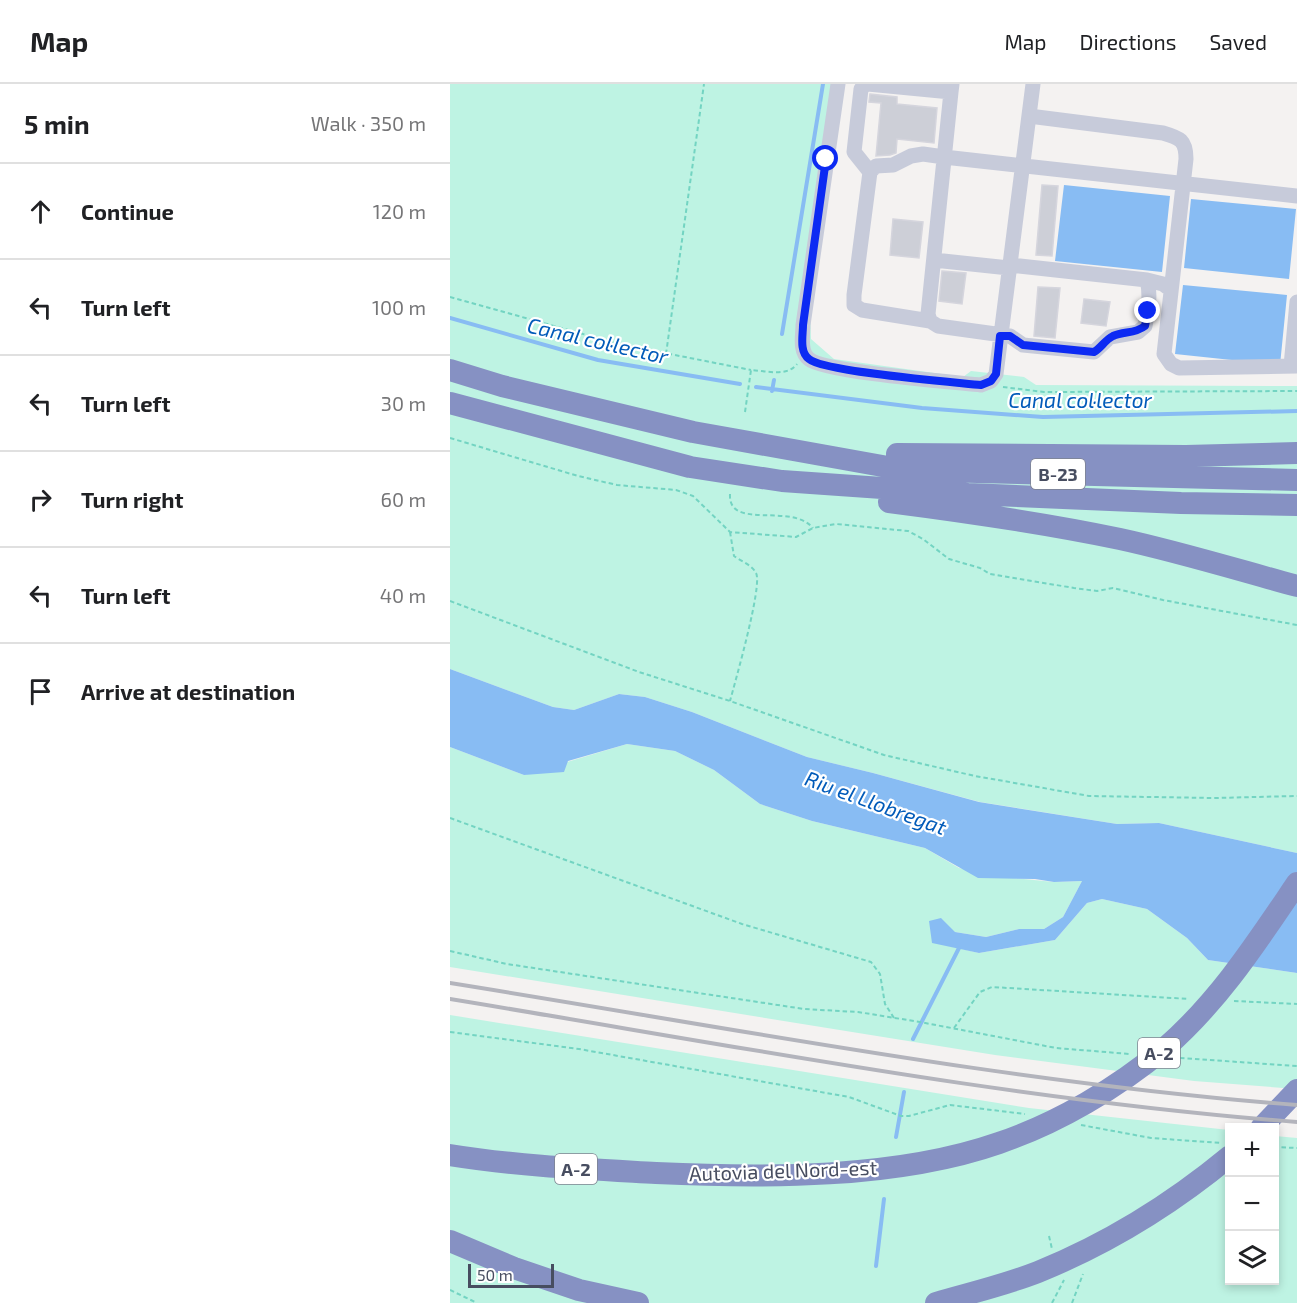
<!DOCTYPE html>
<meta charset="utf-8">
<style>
body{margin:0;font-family:"Exo 2",sans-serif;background:#f6f6f6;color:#202124}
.controls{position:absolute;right:18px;bottom:18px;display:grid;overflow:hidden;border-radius:0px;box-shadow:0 3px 9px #0003}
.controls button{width:54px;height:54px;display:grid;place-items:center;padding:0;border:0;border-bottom:2px solid #e0e0e0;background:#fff;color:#202124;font:30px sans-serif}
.scale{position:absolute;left:18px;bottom:15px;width:86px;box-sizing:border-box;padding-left:6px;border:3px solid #474d60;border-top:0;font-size:16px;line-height:21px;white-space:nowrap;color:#474d60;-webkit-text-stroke:4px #fff;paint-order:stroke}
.stop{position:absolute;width:18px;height:18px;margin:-14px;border:4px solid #0c2af3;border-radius:50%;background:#fff}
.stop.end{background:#0c2af3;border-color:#fff;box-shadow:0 2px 6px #0008}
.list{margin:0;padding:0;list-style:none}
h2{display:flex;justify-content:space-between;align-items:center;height:78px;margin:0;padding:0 24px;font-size:26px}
h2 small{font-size:20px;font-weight:400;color:#757577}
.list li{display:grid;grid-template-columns:39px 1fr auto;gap:18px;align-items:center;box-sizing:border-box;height:96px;padding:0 24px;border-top:2px solid #e0e0e0}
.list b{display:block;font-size:22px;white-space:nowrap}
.list em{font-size:20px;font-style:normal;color:#757577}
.icon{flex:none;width:33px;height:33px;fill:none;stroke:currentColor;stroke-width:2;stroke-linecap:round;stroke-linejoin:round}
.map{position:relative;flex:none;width:847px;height:1219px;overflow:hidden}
header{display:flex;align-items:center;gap:36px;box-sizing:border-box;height:84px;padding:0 30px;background:#fff;border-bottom:2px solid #e0e0e0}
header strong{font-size:28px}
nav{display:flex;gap:33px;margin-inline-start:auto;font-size:21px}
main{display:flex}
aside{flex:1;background:#fff}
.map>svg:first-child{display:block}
.green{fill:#bef3e3}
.water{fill:#88bcf3}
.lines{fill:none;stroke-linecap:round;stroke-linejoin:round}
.stream{stroke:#88bcf3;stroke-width:4}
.building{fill:#cdcfd7;stroke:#d5d5dd;stroke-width:1.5}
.path{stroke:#73d4c2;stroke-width:2;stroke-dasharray:4.5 3;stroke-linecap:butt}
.minor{stroke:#c7cbda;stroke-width:15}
.highway{stroke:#8691c3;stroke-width:22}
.rail{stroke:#b3b4bc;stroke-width:4}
.route{stroke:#0c2af3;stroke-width:8}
.labels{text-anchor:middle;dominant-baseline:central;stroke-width:4.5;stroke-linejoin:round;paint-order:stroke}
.shield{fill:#fff;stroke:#7e8290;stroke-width:1.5}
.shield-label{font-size:18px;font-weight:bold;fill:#474d60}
.street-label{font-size:20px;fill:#474d60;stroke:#fff}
.water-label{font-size:21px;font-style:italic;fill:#025bb9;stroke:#fff}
</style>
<header>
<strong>Map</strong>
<nav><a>Map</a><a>Directions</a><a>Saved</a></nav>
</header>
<main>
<aside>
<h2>5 min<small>Walk · 350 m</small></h2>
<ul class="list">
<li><svg class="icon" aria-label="ahead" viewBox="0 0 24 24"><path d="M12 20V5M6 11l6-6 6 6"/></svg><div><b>Continue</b></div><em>120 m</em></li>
<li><svg class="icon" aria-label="left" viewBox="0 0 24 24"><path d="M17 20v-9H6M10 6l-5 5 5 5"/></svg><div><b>Turn left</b></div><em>100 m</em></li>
<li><svg class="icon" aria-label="left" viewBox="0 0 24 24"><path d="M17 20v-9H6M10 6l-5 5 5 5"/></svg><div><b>Turn left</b></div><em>30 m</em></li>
<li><svg class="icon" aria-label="right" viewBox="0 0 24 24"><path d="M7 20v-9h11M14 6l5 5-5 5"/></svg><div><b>Turn right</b></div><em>60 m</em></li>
<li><svg class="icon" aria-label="left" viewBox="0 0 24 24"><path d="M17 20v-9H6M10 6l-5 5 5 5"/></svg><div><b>Turn left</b></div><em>40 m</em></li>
<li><svg class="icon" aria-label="arrive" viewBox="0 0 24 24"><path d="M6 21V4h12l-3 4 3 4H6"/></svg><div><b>Arrive at destination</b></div></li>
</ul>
</aside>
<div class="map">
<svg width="847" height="1219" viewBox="0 0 847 1219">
<rect width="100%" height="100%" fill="#f4f2f1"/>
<path class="green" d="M0,0H395L360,226L361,255L384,275L513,293L521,287L574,293L586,301L847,302V769L709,739L667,740L530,718L423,689L357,673L242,628L195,613L169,610L124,626L103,623L0,585Z
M177,660L225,667L264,686L310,720L362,737L475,764L509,784L563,794L604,798L632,797L613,833L594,845H569L536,853L505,848L482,858L529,869L605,856L637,819L652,815L697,825L737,854L758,876L847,889V1005L744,997L545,971L0,883V663L74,691Z
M0,931L579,1024L779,1046L780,1196H824L825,1052L847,1054V1219H0Z"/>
<path class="water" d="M614,101L720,112L712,188L605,177Z
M741,115L846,125L839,195L734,184Z
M733,201L837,211L830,281L725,270Z
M0,585L103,623L124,626L169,610L195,613L242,628L357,673L423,689L529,718L667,740L709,739L847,769V889L758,876L737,854L697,825L652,815L637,819L605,856L529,869L482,859L479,837L491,834L505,848L536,853L569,845H594L613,833L632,797L604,798L585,795L528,794L475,764L362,737L310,720L264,686L225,667L177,660L118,677L114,688L74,691L0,663Z"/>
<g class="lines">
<path class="stream" d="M0,234L148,276L290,300
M332,250L373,0
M306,303L472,324L593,333L847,327
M322,307L324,296
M463,955L509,864
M446,1053L454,1008
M426,1182L434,1115"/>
</g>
<path class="building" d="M420,10L447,13V20L487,24L484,59L447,55L446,69L440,71L426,72L431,19L419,18Z
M592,101L608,102L602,172L586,171Z
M443,135L473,138L469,174L440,171Z
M492,187L516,189L512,220L489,217Z
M588,203L610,204L605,254L584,252Z
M634,215L660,218L656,242L631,239Z"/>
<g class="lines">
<path class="path" d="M0,213L169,260L301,286
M216,270L254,0
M553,303L594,308L847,307
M295,328L301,286C317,287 337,293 347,280
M0,354L128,392L167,401L226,406L243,412L280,448L346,453L363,444L386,440L458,447L473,455L499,475L530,484L540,490L624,504L647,507L663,504L713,516L847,541
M280,410C278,447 341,418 363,444
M280,448L284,472C291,477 302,481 306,489C313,501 285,598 280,617
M0,517L189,588L280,617L434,671L525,692L639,712L764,714L847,712
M0,734L292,840L421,878L430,890L435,920L444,934
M0,867L57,880L354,925L408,928L470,938L606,964L680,970
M784,917L847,920
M504,944L530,908L542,903L739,915
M0,948L129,965L399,1013L451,1032H459L500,1021L575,1030
M730,974L847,982
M631,1041L701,1054L771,1059
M824,1063L847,1064
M599,1152L602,1165
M0,1206L27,1219
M602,1219L614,1196
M622,1219L633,1190"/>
<path class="minor" d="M388,0L353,241C353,251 349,268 359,275C374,288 503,298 531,301L541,297L546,290L583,0
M416,0L411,5L404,68L420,88
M418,0L501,8
M502,0L501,8L478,230L480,237L412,226L404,221V211L420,88L426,82L443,81L461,72L473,70L494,73L847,112
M579,32L713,49C730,54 736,56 736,75L714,270L721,280L729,284L847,282
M484,176L559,184
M560,181L697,196L713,200L721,206
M480,237L488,242L560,252L573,261L644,268L660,253L688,248L695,242C698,227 701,211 697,196
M841,282L847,218"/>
<path class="highway" d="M0,286L52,302L243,348L438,383L488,387L847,396
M0,319L240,383L332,397L518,410L731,419L847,421
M447,370L736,372L847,369
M439,418C517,428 594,439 670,455C730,468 788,486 847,502
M811,1044L847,1006
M0,1071C68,1082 137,1085 206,1089C314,1094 446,1095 549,1059C608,1039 667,1004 715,964C769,917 807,858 847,799
M0,1157L64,1184L129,1206L188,1219
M486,1219C520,1209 555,1201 588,1188C657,1160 722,1120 780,1072"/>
<path class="rail" d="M0,899C282,944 562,999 847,1021
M0,915C281,961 562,1016 847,1038"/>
</g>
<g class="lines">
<path class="route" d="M376,75L353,241C353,251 349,268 359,275C374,288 503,298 531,301L541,297L546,290L550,252H560L573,261L644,268C651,264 655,256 663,252C674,247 685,250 695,242L698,227"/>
</g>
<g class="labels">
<g class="shield">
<rect x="581" y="375" width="54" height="30" rx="4.5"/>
<rect x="688" y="954" width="42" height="30" rx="4.5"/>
<rect x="105" y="1070" width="42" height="30" rx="4.5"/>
</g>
<g class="shield-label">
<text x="608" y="390">B-23</text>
<text x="709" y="969">A-2</text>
<text x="126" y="1085">A-2</text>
</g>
<g class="street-label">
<text transform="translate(333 1086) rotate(-2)">Autovia del Nord-est</text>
</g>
<g class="water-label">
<text transform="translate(148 256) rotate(13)">Canal col·lector</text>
<text x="630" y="315">Canal col·lector</text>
<text transform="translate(426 718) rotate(20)">Riu el Llobregat</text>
</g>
</g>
</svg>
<div class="controls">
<button>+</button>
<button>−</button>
<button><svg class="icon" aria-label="layers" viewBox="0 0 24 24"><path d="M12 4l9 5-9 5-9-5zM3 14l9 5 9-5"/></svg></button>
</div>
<div class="scale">50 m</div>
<div class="stop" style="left:376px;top:75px"></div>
<div class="stop end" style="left:698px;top:227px"></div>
</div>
</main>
